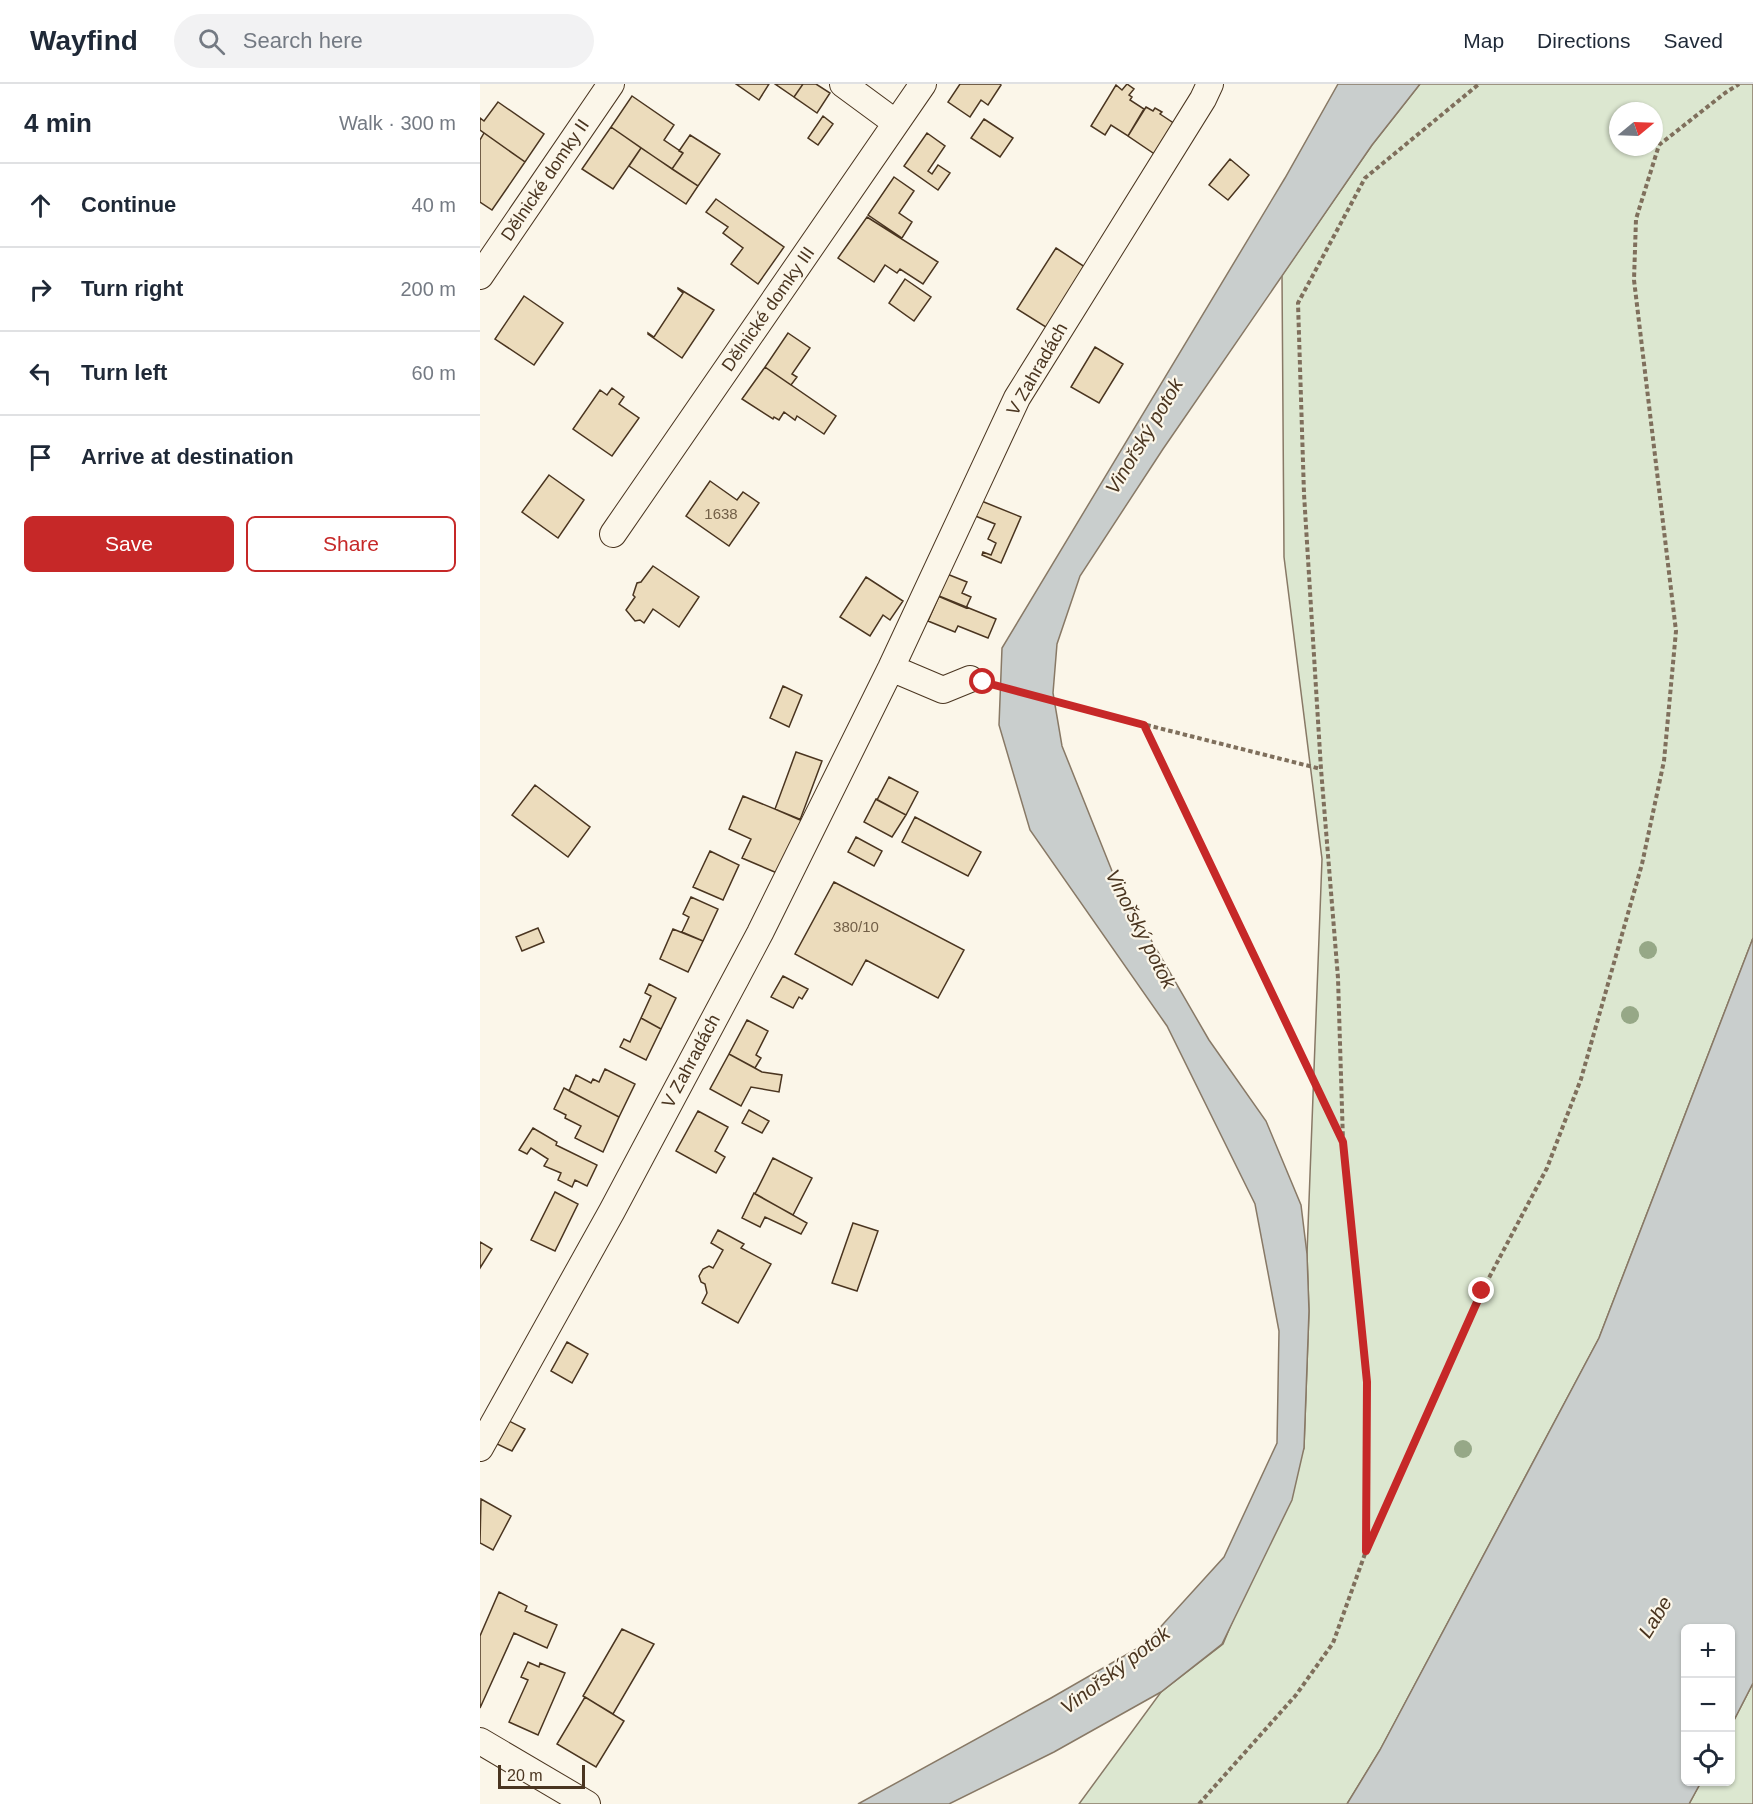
<!DOCTYPE html>
<meta charset="utf-8">
<style>
body{margin:0;font-family:Arial,sans-serif;background:#f2f2f3;color:#1f2937}
.controls{position:absolute;right:18px;bottom:18px;display:grid;overflow:hidden;border-radius:9px;box-shadow:0 2px 4px #0004}
.controls button{width:54px;height:54px;display:grid;place-items:center;padding:0;border:0;border-bottom:2px solid #e0e1e3;background:#fff;color:#1f2937;font:30px sans-serif}
.compass{position:absolute;left:1129px;top:18px;width:54px;height:54px;border-radius:50%;background:#fff;box-shadow:0 2px 4px #0004;rotate:71deg}
.scale{position:absolute;left:18px;bottom:15px;width:87px;box-sizing:border-box;padding-left:6px;border:3px solid #4a3520;border-top:0;font-size:16px;line-height:21px;white-space:nowrap;color:#4a3520;-webkit-text-stroke:4px #fbf6e9;paint-order:stroke}
.stop{position:absolute;width:18px;height:18px;margin:-14px;border:4px solid #c62828;border-radius:50%;background:#fff}
.stop.end{background:#c62828;border-color:#fff;box-shadow:0 2px 6px #0008}
.list{margin:0;padding:0;list-style:none}
h2{display:flex;justify-content:space-between;align-items:center;height:78px;margin:0;padding:0 24px;font-size:26px}
h2 small{font-size:20px;font-weight:400;color:#747a83}
.list li{display:grid;grid-template-columns:39px 1fr auto;gap:18px;align-items:center;box-sizing:border-box;height:84px;padding:0 24px;border-top:2px solid #e0e1e3}
.list b{display:block;font-size:22px;white-space:nowrap}
.list em{font-size:20px;font-style:normal;color:#747a83}
.actions{display:flex;gap:12px;padding:18px 24px}
.actions a{flex:1;padding:14px 0;border:2px solid #c62828;border-radius:9px;text-align:center;font-size:21px;color:#c62828}
.actions .main{background:#c62828;color:#fff}
.icon{flex:none;width:33px;height:33px;fill:none;stroke:currentColor;stroke-width:2;stroke-linecap:round;stroke-linejoin:round}
.map{position:relative;flex:none;width:1273px;height:1720px;overflow:hidden}
header{display:flex;align-items:center;gap:36px;box-sizing:border-box;height:84px;padding:0 30px;background:#fff;border-bottom:2px solid #e0e1e3}
header strong{font-size:28px}
nav{display:flex;gap:33px;margin-inline-start:auto;font-size:21px}
.search{width:420px;height:54px;background:#f2f2f3;display:flex;align-items:center;gap:15px;box-sizing:border-box;padding:0 21px;border-radius:33px;color:#747a83;font-size:22px}
main{display:flex}
aside{flex:1;background:#fff}
.map>svg:first-child{display:block}
.green{fill:#dce7d0;stroke:#887966;stroke-width:1.5;fill-rule:evenodd}
.water{fill:#c9cecd;stroke:#887966;stroke-width:1.5}
.building{fill:#ecdcbc;stroke:#4a3520;stroke-width:1.5}
.lines{fill:none;stroke-linecap:round;stroke-linejoin:round}
.minor-casing{stroke:#4a3520;stroke-width:28}
.path{stroke:#7f6f5c;stroke-width:4;stroke-dasharray:4.5 3;stroke-linecap:butt}
.minor{stroke:#fbf6e9;stroke-width:26}
.tree{fill:#96a887}
.route{stroke:#c62828;stroke-width:8}
.labels{text-anchor:middle;dominant-baseline:central;stroke-width:4.5;stroke-linejoin:round;paint-order:stroke}
.number-label{font-size:15px;fill:#725f47}
.street-label{font-size:18px;fill:#4a3520;stroke:#fbf6e9}
.water-label{font-size:20px;font-style:italic;fill:#4a3520;stroke:#fbf6e9}
</style>
<header>
<strong>Wayfind</strong>
<div class="search"><svg class="icon" aria-label="search" viewBox="0 0 24 24"><circle cx="10" cy="10" r="6"/><path d="M15 15l6 6"/></svg>Search here</div>
<nav><a>Map</a><a>Directions</a><a>Saved</a></nav>
</header>
<main>
<aside>
<h2>4 min<small>Walk · 300 m</small></h2>
<ul class="list">
<li><svg class="icon" aria-label="ahead" viewBox="0 0 24 24"><path d="M12 20V5M6 11l6-6 6 6"/></svg><div><b>Continue</b></div><em>40 m</em></li>
<li><svg class="icon" aria-label="right" viewBox="0 0 24 24"><path d="M7 20v-9h11M14 6l5 5-5 5"/></svg><div><b>Turn right</b></div><em>200 m</em></li>
<li><svg class="icon" aria-label="left" viewBox="0 0 24 24"><path d="M17 20v-9H6M10 6l-5 5 5 5"/></svg><div><b>Turn left</b></div><em>60 m</em></li>
<li><svg class="icon" aria-label="arrive" viewBox="0 0 24 24"><path d="M6 21V4h12l-3 4 3 4H6"/></svg><div><b>Arrive at destination</b></div></li>
</ul>
<div class="actions"><a class="main">Save</a><a>Share</a></div>
</aside>
<div class="map">
<svg width="1273" height="1720" viewBox="0 0 1273 1720">
<rect width="100%" height="100%" fill="#fbf6e9"/>
<path class="green" d="M940,0H1273V854L1119,1254L900,1666L867,1720H599L681,1608L743,1560L824,1364L829,1227L827,1170L842,775L804,473L802,191L892,61ZM1138,27H1174V63H1138Z
M1273,1599V1720H1209L1221,1698H1250L1251,1642Z"/>
<path class="water" d="M858,0H940L892,61L683,365L600,492L577,560L573,609L582,662L634,792L729,956L786,1037L821,1121L827,1170L829,1227L824,1364L812,1416L742,1560L681,1608L574,1668L469,1720H378L571,1614L665,1560L744,1473L797,1359L799,1247L775,1120L687,942L550,746L519,641L522,564L805,94Z
M1273,854V1599L1251,1642L1250,1544H1206V1698H1221L1209,1720H867L900,1666L1119,1254Z"/>
<path class="building" d="M256,0H289L279,16Z
M295,0H323L314,13Z
M323,0H336L350,9L337,29L314,13Z
M480,0H520L521,1L508,21L501,16L490,33L468,18Z
M647,0L654,5L649,11L652,13L650,16L664,25L648,52L631,41L625,51L611,42L636,1L642,6Z
M152,12L194,41L184,56L203,69L192,85L131,43Z
M18,18L64,50L45,78L0,46V34L4,37Z
M666,23L673,27L675,24L682,28L680,30L698,42L679,73L648,52Z
M343,32L353,40L338,61L328,54Z
M504,35L533,54L520,73L491,54Z
M131,43L161,64L133,105L102,85Z
M4,49L45,78L12,126L0,118V56Z
M447,49L465,62L448,87L452,90L458,81L470,89L458,106L424,82Z
M210,51L240,70L218,102L192,85L203,69L199,67Z
M161,64L218,102L206,120L149,82Z
M750,75L769,91L748,116L729,101Z
M414,93L434,107L419,129L432,138L422,154L388,131Z
M236,115L304,163L278,200L251,180L263,164L243,149L248,143L226,128Z
M387,133L458,178L443,200L420,185L417,189L405,181L394,198L358,174Z
M576,164L608,185L569,245L537,225Z
M425,195L451,213L434,237L409,219Z
M198,204L234,226L202,274L168,250V249L174,253L203,209L198,205Z
M44,212L83,239L54,281L15,255Z
M308,249L330,264L312,290L317,293L311,301L285,283Z
M615,263L643,280L619,319L591,303Z
M285,283L356,332L344,350L317,332L315,336L304,328L299,336L294,333L293,335L262,315Z
M132,304L144,313L139,320L159,334L132,372L93,345L120,306L127,311Z
M69,391L104,416L78,454L42,428Z
M230,397L257,416L263,408L279,419L249,462L206,432Z
M499,416L541,433L521,479L502,471L503,468L511,471L516,459L508,455L515,440L493,431Z
M173,482L219,513L199,543L173,525L164,539L160,536L155,537L146,526L155,513L153,511L157,499L161,498Z
M467,490L487,498L482,509L491,513L486,524L458,512Z
M386,493L423,517L410,536L403,531L390,552L360,533Z
M459,512L516,535L508,554L478,542L475,548L448,537Z
M303,602L322,611L309,643L290,634Z
M316,668L342,677L320,736L295,725Z
M409,693L438,708L426,731L397,716Z
M55,701L110,743L88,773L32,731Z
M263,712L324,737L297,789L262,774L271,755L249,745Z
M396,715L426,731L412,753L384,738Z
M435,733L501,768L488,792L422,758Z
M376,753L402,767L394,782L368,768Z
M230,767L259,781L243,816L213,803Z
M354,798L484,866L458,914L386,876L372,901L315,870Z
M211,813L238,825L223,857L202,848L209,833L203,830Z
M58,844L64,858L42,867L36,853Z
M193,845L223,857L208,888L180,875Z
M303,892L328,905L322,915L319,913L313,924L291,913Z
M169,900L196,914L181,945L161,934L171,912L165,909Z
M161,934L181,945L166,976L140,963L144,955L150,958Z
M267,936L288,947L276,971L281,974L275,984L249,970Z
M249,970L282,988L302,991L299,1008L271,1003L261,1022L230,1005Z
M125,985L155,1000L139,1033L89,1007L96,991L111,999L113,995L119,998Z
M84,1004L139,1033L123,1068L95,1054L101,1042L85,1034L86,1031L74,1025Z
M269,1026L289,1037L282,1049L262,1039Z
M218,1027L248,1043L235,1067L245,1073L236,1089L196,1067Z
M53,1044L77,1058L76,1061L117,1081L107,1102L95,1096L92,1103L78,1096L81,1089L64,1082L68,1075L51,1064L47,1070L39,1066Z
M293,1074L332,1094L313,1131L275,1110Z
M75,1108L98,1120L75,1167L51,1156Z
M274,1109L327,1139L321,1150L285,1133L280,1143L262,1134Z
M373,1139L398,1147L377,1207L352,1199Z
M238,1146L264,1160L261,1164L291,1180L258,1239L222,1219L227,1209L225,1200L221,1198L219,1192L223,1185L229,1182L233,1184L243,1166L231,1159Z
M0,1158L12,1165L0,1184Z
M87,1258L108,1270L92,1299L71,1287Z
M27,1336L45,1345L32,1367L15,1359Z
M1,1415L31,1432L13,1466L0,1459Z
M19,1508L47,1522L45,1527L77,1541L67,1564L34,1549L0,1624V1552Z
M142,1545L174,1560L133,1630L103,1612Z
M48,1578L59,1583L60,1579L85,1589L58,1651L29,1638L48,1596L41,1593Z
M105,1613L144,1637L116,1683L77,1660Z"/>
<g class="lines">
<defs>
<path id="minor" d="M363,0L416,39
M0,192L131,0
M133,450L443,0
M411,584L463,606L490,595
M0,1364L132,1127L280,849L411,584L537,314L723,15L730,0
M0,1657L107,1720"/>
</defs>
<use href="#minor" class="minor-casing"/>
<path class="path" d="M514,601L607,626L841,685
M664,641L862,1054
M886,1463L887,1298L863,1057L858,894L841,685L824,410L818,219L885,94L999,0
M719,1720L816,1611L853,1559L886,1467L1002,1207L1067,1084L1101,995L1162,780L1184,677L1196,547L1154,196L1156,135L1179,61L1245,9L1259,0"/>
<use href="#minor" class="minor"/>
</g>
<g class="tree">
<circle cx="1168" cy="866" r="9"/>
<circle cx="1150" cy="931" r="9"/>
<circle cx="983" cy="1365" r="9"/>
</g>
<g class="lines">
<path class="route" d="M503,598L664,641L863,1058L887,1298L886,1467L1002,1207"/>
</g>
<g class="labels">
<g class="number-label">
<text x="241" y="429">1638</text>
<text x="376" y="842">380/10</text>
</g>
<g class="street-label">
<text transform="translate(65 96) rotate(-56)">Dělnické domky II</text>
<text transform="translate(288 225) rotate(-55)">Dělnické domky III</text>
<text transform="translate(557 285) rotate(-60)">V Zahradách</text>
<text transform="translate(211 977) rotate(-62)">V Zahradách</text>
</g>
<g class="water-label">
<text transform="translate(664 352) rotate(-59)">Vinořský potok</text>
<text transform="translate(661 845) rotate(63)">Vinořský potok</text>
<text transform="translate(1175 1533) rotate(-58)">Labe</text>
<text transform="translate(635 1586) rotate(-37)">Vinořský potok</text>
</g>
</g>
</svg>
<div class="controls">
<button>+</button>
<button>−</button>
<button><svg class="icon" aria-label="locate" viewBox="0 0 24 24"><circle cx="12" cy="12" r="6"/><path d="M12 2v4M12 18v4M2 12h4M18 12h4"/></svg></button>
</div>
<svg class="compass" viewBox="-18 -18 36 36"><path d="M0-13l5 13h-10z" fill="#e53935"/><path d="M0 13l5-13h-10z" fill="#747a83"/></svg>
<div class="scale">20 m</div>
<div class="stop" style="left:503px;top:598px"></div>
<div class="stop end" style="left:1002px;top:1207px"></div>
</div>
</main>
